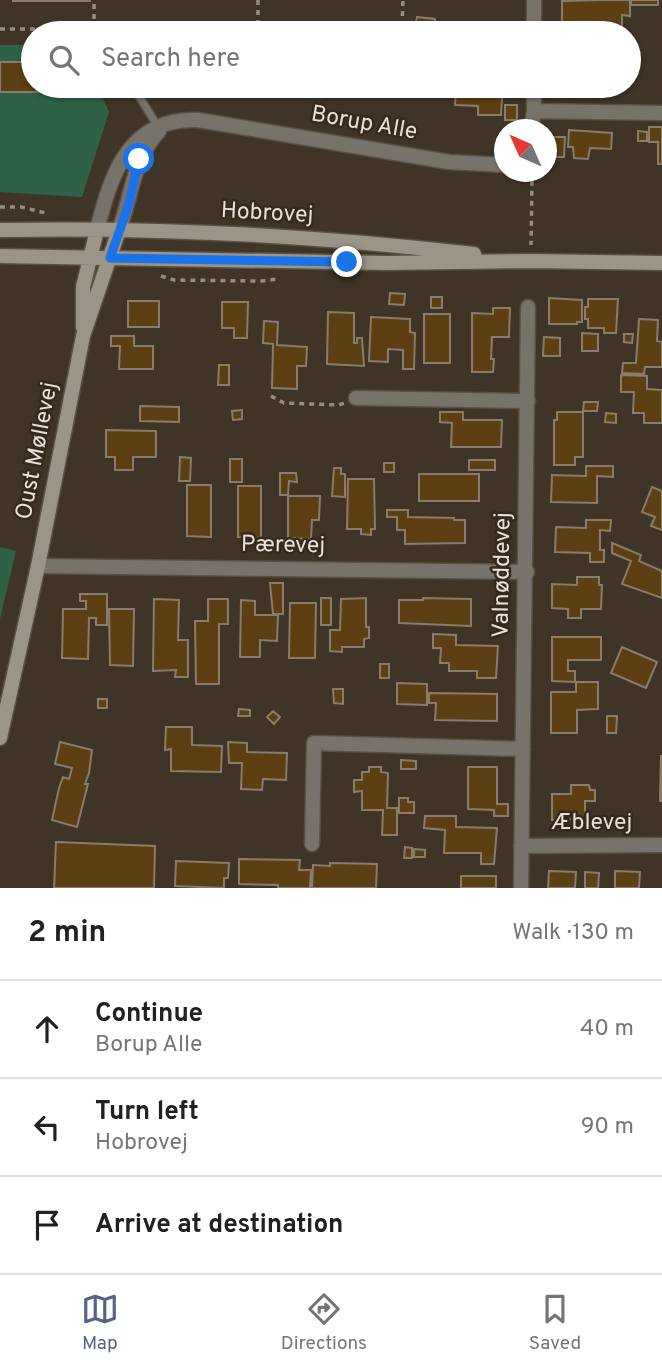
<!DOCTYPE html>
<meta charset="utf-8">
<style>
body{margin:0;font-family:Overpass,sans-serif;background:#f2f2f2;color:#202124}
.compass{position:absolute;left:494px;top:119px;width:63px;height:63px;border-radius:50%;background:#fff;box-shadow:0 2px 5px #0004;rotate:315deg}
.stop{position:absolute;width:21px;height:21px;margin:-16px;border:5px solid #1a73e8;border-radius:50%;background:#fff}
.stop.end{background:#1a73e8;border-color:#fff;box-shadow:0 2px 7px #0008}
.list{margin:0;padding:0;list-style:none}
h2{display:flex;justify-content:space-between;align-items:center;height:91px;margin:0;padding:0 28px;font-size:30px}
h2 small{font-size:23px;font-weight:400;color:#757577}
.list li{display:grid;grid-template-columns:46px 1fr auto;gap:21px;align-items:center;box-sizing:border-box;height:98px;padding:0 28px;border-top:2px solid #e0e0e0}
.list b{display:block;font-size:26px;white-space:nowrap}
.list p{margin:0;font-size:23px;white-space:nowrap;color:#757577}
.list em{font-size:23px;font-style:normal;color:#757577}
.icon{flex:none;width:38px;height:38px;fill:none;stroke:currentColor;stroke-width:2;stroke-linecap:round;stroke-linejoin:round}
.map{position:relative;flex:none;width:662px;height:888px;overflow:hidden}
.search{position:absolute;background:#fff;box-shadow:0 2px 5px #0004;left:21px;right:21px;top:21px;height:77px;display:flex;align-items:center;gap:18px;box-sizing:border-box;padding:0 24px;border-radius:38px;color:#757577;font-size:26px}
.sheet{height:385px;background:#fff}
nav{display:flex;justify-content:space-around;align-items:center;box-sizing:border-box;height:98px;border-top:2px solid #e0e0e0;background:#fff;font-size:19px;color:#757577}
nav a{display:grid;justify-items:center;gap:4px}
nav .on{color:#556486}
.map>svg:first-child{display:block}
.green{fill:#2e6246}
.building{fill:#5c4013;stroke:#897c6b;stroke-width:2}
.lines{fill:none;stroke-linecap:round;stroke-linejoin:round}
.lane-casing{stroke:#5a5042;stroke-width:10}
.street-casing{stroke:#5a5042;stroke-width:17}
.secondary-casing{stroke:#5a5042;stroke-width:17}
.path{stroke:#968c80;stroke-width:3.5;stroke-dasharray:5 5;stroke-linecap:butt}
.lane{stroke:#77736a;stroke-width:7}
.street{stroke:#77736a;stroke-width:14}
.secondary{stroke:#9b9487;stroke-width:14}
.route{stroke:#1a73e8;stroke-width:9}
.labels{text-anchor:middle;dominant-baseline:central;stroke-width:5;stroke-linejoin:round;paint-order:stroke}
.street-label{font-size:23px;fill:#e9e1d8;stroke:#352a1b}
</style>
<div class="map">
<svg width="662" height="888" viewBox="0 0 662 888">
<rect width="100%" height="100%" fill="#3f3425"/>
<path class="green" d="M0,45H33V86H97L109,112L82,197L0,192Z
M0,547L16,551L0,619Z"/>
<path class="building" d="M13,0H90V1H13Z
M600,0H630V16L622,15V27H562V1Z
M631,0H658V5H631Z
M417,17L435,19L434,27L450,28V33H414Z
M0,62H33V86H78V92H0Z
M456,86H503L501,115H478V106L455,105Z
M505,105H517V120H505Z
M649,127H662V164H658V142H649Z
M569,130L612,133L611,149L590,148L588,159L574,158L573,147H568Z
M638,131L647,132V141H638Z
M553,137H565L564,157H553Z
M390,293L405,294L404,305L389,304Z
M431,297H442V308H431Z
M549,298L582,300V322H577V324H549Z
M588,299H618L616,333H604V328H588V319H585V307H588Z
M128,301H159V327H128Z
M222,302H248L247,338H234V328H222Z
M493,308H510L509,337H492L491,359H494L493,372H472V313L493,314Z
M328,312L354,313V343H357V338H362L364,366L327,364Z
M424,314H450V363H424Z
M371,317L410,319V332L415,333L414,369H403V350L388,349V362L369,361Z
M639,319L658,320L657,341L662,342V367H645L644,374L622,373L623,363H636Z
M264,321L278,322L277,345L307,347L306,366H297V389L272,388L273,344L263,343Z
M582,333L598,334V351H582Z
M624,334H633L632,343L624,342Z
M111,336H134V346H153V369H119L120,346H111Z
M544,337L560,338V356H543Z
M219,365H229V385H218Z
M621,375L647,376V389L662,390V423H644V413H633L634,392H621Z
M584,402H598L597,411H583Z
M140,406L179,407V422L140,421Z
M242,410V419L233,420L232,411Z
M440,412H463V420H502L501,447H451L452,423L440,422Z
M557,412H583V457H575V465H554V420H557Z
M606,413L616,414V423L605,422Z
M106,430L156,431V457H133V470H115V457H106Z
M180,457L191,458L190,481H179Z
M230,459H242V482H230Z
M469,460H495V470H469Z
M384,463H394V472H384Z
M586,466H613V477L597,476V503L551,502L552,475L586,476Z
M334,468H341V474H345V497L332,496Z
M280,473H296L297,482L289,481L288,495H280Z
M419,474H479V501H419Z
M348,479H374L375,529H371V535L361,534V529H347Z
M187,485H211V537L187,536Z
M238,486H261V538L238,537Z
M652,487L662,491V530L651,526L655,517L642,512Z
M288,496H320L319,520H312L311,539L288,538Z
M387,510H408V517L454,518V520H465V543L405,544V530H397V517H387Z
M586,520H611L610,531L600,530V550H604V562H590V553L555,552L556,527L586,528Z
M612,543L641,555L639,561L662,571V598L622,584L631,561L612,553Z
M577,577H599V585H602L601,609H581V618H568V609L552,608V584L577,585Z
M270,583H283V614H273Z
M80,594H107V625H96V618H89L88,659L62,658L63,609H86V601H80Z
M321,598H331V625H321Z
M366,598V627H369V638L364,639V647H342V652L330,651V630H340L341,599Z
M423,598L471,599V626L399,623V600H423Z
M154,599L179,600L178,640H188V677H175L176,670L153,671Z
M208,599H228V624H219V684H196L195,621H208Z
M241,600L255,601V615H278L277,641L260,640V657H240Z
M290,603H316L315,658H289Z
M109,609H134L133,666L110,665Z
M433,634L456,635V645L498,646L496,678H477V671H449V663H440L441,648H433Z
M552,637H601V660H568V671H575V682L552,681Z
M622,647L657,662L646,688L611,673Z
M380,664H389V678H380Z
M576,682H598V709L577,710V733H551V692H576Z
M397,683L427,684V705L397,704Z
M333,689H343V704L334,703Z
M429,693L497,694V721L435,720L436,703H429Z
M98,699H107V708H98Z
M239,709L250,710V716H238Z
M273,711L280,717L274,724L267,717Z
M607,716H617L616,733H607Z
M166,727H192V745L222,746L221,772L171,771V749L165,750Z
M60,742L92,750L89,773L85,784H88L77,827L52,820L59,788L63,777L69,779L72,768L55,764Z
M228,742L247,743V752L287,753L286,780L263,779L262,790L241,789L242,763H229Z
M661,755L662,801H660Z
M401,760L416,761V769H401Z
M369,767H381V772L388,773L387,808H397V835H382L383,810H362V791L354,792V780H362V772H369Z
M468,767H497V804H508V816H494V810L468,809Z
M571,785H589L590,790H595V801H585V819L552,820V794H571Z
M399,798H408V802H414V813H399Z
M425,816H456V827L497,828L494,864H481V853H444L445,830L424,828Z
M56,842L155,846L154,888H54Z
M405,847L412,848V858H404Z
M414,849L425,850V857H414Z
M239,859L300,860L299,870H311L310,888H278V885L239,884Z
M176,861L229,863L228,878H224V888L175,886Z
M330,863L377,864L376,888H312L313,865L330,866Z
M549,871L576,872L575,888H548Z
M615,871L640,872L639,888H615Z
M585,872L599,873L598,888H585Z
M461,876H496V888H461Z"/>
<g class="lines">
<defs>
<path id="lane" d="M99,29L101,33
M133,86L158,127"/>
<path id="street" d="M534,33V0
M534,111L662,113
M531,130L534,111V86
M97,230C111,174 129,117 198,120L449,162L504,165
M119,230C132,195 133,159 159,131
M356,398L528,401
M38,566L527,572
M312,844L314,743L523,749
M521,846L662,845
M521,888L528,307"/>
<path id="secondary" d="M0,230C156,227 319,236 474,254
M0,256L387,263L531,261L662,263
M83,327V287L97,230
M0,738L38,566L83,336L119,230"/>
</defs>
<use href="#lane" class="lane-casing"/>
<use href="#street" class="street-casing"/>
<use href="#secondary" class="secondary-casing"/>
<path class="path" d="M258,0V26
M94,19V0
M113,28L402,27L403,0
M0,29H88
M527,172L532,182L531,245
M0,207H21L46,213
M161,276L174,280L261,281L278,279
M271,396L284,403L339,405L344,403"/>
<use href="#lane" class="lane"/>
<use href="#street" class="street"/>
<use href="#secondary" class="secondary"/>
</g>
<g class="lines">
<path class="route" d="M139,159L129,204L110,258L347,262"/>
</g>
<g class="labels">
<g class="street-label">
<text transform="translate(364 124) rotate(10)">Borup Alle</text>
<text transform="translate(267 214) rotate(3)">Hobrovej</text>
<text transform="translate(38 451) rotate(-79)">Oust Møllevej</text>
<text transform="translate(283 546) rotate(1)">Pærevej</text>
<text transform="translate(503 575) rotate(-89)">Valnøddevej</text>
<text x="592" y="823">Æblevej</text>
</g>
</g>
</svg>
<svg class="compass" viewBox="-18 -18 36 36"><path d="M0-13l5 13h-10z" fill="#e53935"/><path d="M0 13l5-13h-10z" fill="#757577"/></svg>
<div class="stop" style="left:139px;top:159px"></div>
<div class="stop end" style="left:347px;top:262px"></div>
<div class="search"><svg class="icon" aria-label="search" viewBox="0 0 24 24"><circle cx="10" cy="10" r="6"/><path d="M15 15l6 6"/></svg>Search here</div>
</div>
<section class="sheet">
<h2>2 min<small>Walk · 130 m</small></h2>
<ul class="list">
<li><svg class="icon" aria-label="ahead" viewBox="0 0 24 24"><path d="M12 20V5M6 11l6-6 6 6"/></svg><div><b>Continue</b><p>Borup Alle</p></div><em>40 m</em></li>
<li><svg class="icon" aria-label="left" viewBox="0 0 24 24"><path d="M17 20v-9H6M10 6l-5 5 5 5"/></svg><div><b>Turn left</b><p>Hobrovej</p></div><em>90 m</em></li>
<li><svg class="icon" aria-label="arrive" viewBox="0 0 24 24"><path d="M6 21V4h12l-3 4 3 4H6"/></svg><div><b>Arrive at destination</b></div></li>
</ul>
</section>
<nav>
<a class="on"><svg class="icon" aria-label="map" viewBox="0 0 24 24"><path d="M3 6l6-2 6 2 6-2v14l-6 2-6-2-6 2zM9 4v14M15 6v14"/></svg>Map</a>
<a><svg class="icon" aria-label="directions" viewBox="0 0 24 24"><path d="M12 3l9 9-9 9-9-9zM9 14v-3h6M13 9l2 2-2 2"/></svg>Directions</a>
<a><svg class="icon" aria-label="saved" viewBox="0 0 24 24"><path d="M7 4h10v16l-5-4-5 4z"/></svg>Saved</a>
</nav>
